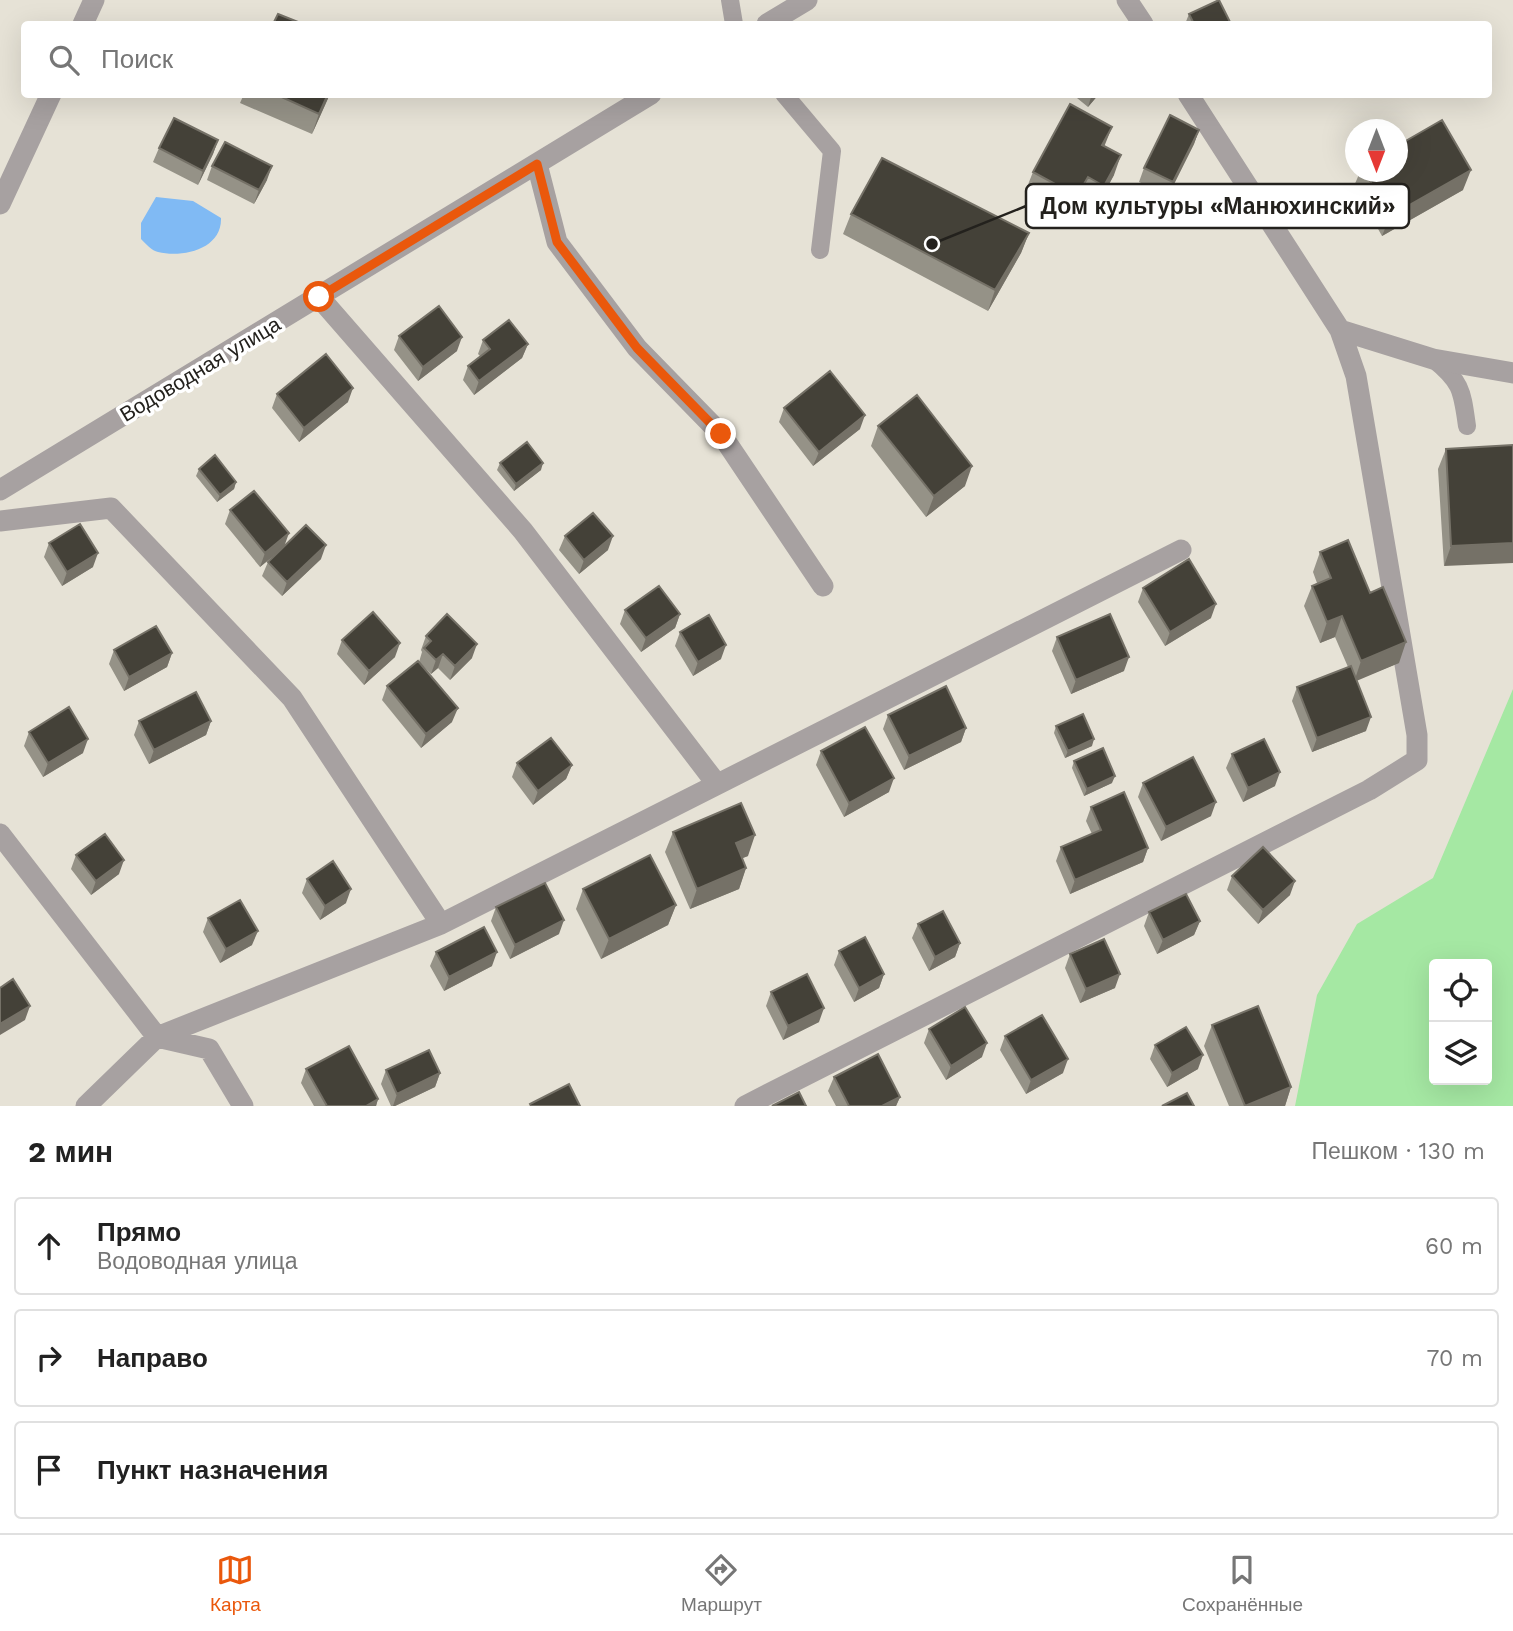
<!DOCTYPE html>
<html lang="ru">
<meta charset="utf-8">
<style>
body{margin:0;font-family:"Work Sans",sans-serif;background:#f2f2f2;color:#222}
.controls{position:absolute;right:21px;bottom:21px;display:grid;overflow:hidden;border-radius:7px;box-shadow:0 7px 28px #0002}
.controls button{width:63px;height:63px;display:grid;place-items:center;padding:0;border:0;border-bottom:2px solid #e0e0e0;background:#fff;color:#222;font:35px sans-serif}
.compass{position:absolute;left:1345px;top:119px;width:63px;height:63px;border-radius:50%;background:#fff;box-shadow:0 7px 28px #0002;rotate:180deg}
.stop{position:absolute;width:21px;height:21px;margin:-16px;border:5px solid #ea580c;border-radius:50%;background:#fff}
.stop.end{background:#ea580c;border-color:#fff;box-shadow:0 2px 7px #0008}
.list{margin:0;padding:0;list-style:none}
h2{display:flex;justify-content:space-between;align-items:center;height:91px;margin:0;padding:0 28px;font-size:30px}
h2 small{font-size:23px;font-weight:400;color:#767676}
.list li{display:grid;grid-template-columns:46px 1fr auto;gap:21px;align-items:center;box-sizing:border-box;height:98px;margin:0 14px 14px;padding:0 14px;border:2px solid #e0e0e0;border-radius:7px}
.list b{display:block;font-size:26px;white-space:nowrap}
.list p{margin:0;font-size:23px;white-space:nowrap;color:#767676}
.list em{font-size:23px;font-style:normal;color:#767676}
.icon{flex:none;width:38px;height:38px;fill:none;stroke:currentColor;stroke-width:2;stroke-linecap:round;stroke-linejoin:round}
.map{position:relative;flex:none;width:1513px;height:1106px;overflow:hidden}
.search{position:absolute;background:#fff;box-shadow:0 7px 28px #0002;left:21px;right:21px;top:21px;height:77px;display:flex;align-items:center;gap:18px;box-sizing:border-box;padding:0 24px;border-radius:7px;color:#767676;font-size:26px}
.sheet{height:427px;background:#fff}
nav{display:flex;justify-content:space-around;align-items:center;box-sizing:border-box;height:98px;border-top:2px solid #e0e0e0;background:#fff;font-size:19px;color:#767676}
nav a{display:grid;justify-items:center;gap:4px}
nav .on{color:#ea580c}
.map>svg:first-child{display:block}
.green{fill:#a5e8a3;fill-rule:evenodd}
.water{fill:#80baf4}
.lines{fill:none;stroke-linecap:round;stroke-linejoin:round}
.service{stroke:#a7a1a1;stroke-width:18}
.minor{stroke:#a7a1a1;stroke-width:21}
.tertiary{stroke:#a7a1a1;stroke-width:21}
.wall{fill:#959287}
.shaded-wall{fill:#757167}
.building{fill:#444138;stroke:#757167;stroke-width:2}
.route{stroke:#ea580c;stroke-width:9}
.labels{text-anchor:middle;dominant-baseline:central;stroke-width:7;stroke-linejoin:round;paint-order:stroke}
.street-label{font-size:21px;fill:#23211d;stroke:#fff}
.leader{fill:none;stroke:#23211d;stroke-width:2.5}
.callout-dot{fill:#23211d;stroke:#fff;stroke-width:2.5}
.callout{fill:#fff;stroke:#23211d;stroke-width:2.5}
.callout-label{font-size:23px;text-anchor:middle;font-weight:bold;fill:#23211d}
</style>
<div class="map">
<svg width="1513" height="1106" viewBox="0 0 1513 1106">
<rect width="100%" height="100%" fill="#e6e2d6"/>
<path class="green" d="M1513,689V1106H1295L1317,995L1357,924L1433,878ZM1434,964H1487V1080H1434Z"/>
<path class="water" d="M156,197L193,201L221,218C222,249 183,258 158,252C152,251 146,244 141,239V223Z"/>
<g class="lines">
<path class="service" d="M730,0L734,24
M784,94L832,151L820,250
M1433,359C1462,382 1462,391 1467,426"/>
<path class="minor" d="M1127,0L1143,24
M767,24L807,0
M537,164L557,242L637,348L721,434L823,586
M319,297L523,531L716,783
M1340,330L1433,359L1513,373
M0,490L651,94
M0,521L111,508L292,698L441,924
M0,834L157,1037L209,1049L243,1106
M86,1106L157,1037L441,924L1181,550
M745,1106L1369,790L1417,760V735L1356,376L1340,330L1188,94"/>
<path class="tertiary" d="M83,24L94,0
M0,204L51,94"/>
</g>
<path class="wall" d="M1189,14L1231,24H1185Z
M244,94H330L312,134L240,103Z
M1078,94H1099L1088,107L1077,98Z
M1199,130L1194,144L1168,196L1139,182L1144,168Z
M218,140L213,154L198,185L153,162L159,148Z
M1105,146L1114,175L1097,206L1080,197L1070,216L1025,192L1033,172Z
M212,166L267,180L254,204L207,180Z
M1360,172H1397L1463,190L1382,236L1354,186Z
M851,214L1029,233L1021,253L988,311L843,234Z
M399,336L457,351L418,381L394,350Z
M483,340L528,344L522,358L474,395L463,380L468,366L480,356L478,354Z
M277,394L348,402L299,442L272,408Z
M784,408L860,429L813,466L779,422Z
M878,426L965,486L926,517L871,446Z
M1513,445L1444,566L1438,469L1446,449Z
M500,463L541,470L514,491L497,470Z
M199,469L236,482L234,489L217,502L196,476Z
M230,510L285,545L321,559L282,596L262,576L268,562L272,557L260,567L225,524Z
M565,536L608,550L579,574L559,550Z
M49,543L93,567L62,586L44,557Z
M1320,552L1399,663L1356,680L1366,731L1312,752L1292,701L1297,687L1348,667L1335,637L1320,643L1304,606L1312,586L1317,583L1313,572Z
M1143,588L1211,618L1165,646L1138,602Z
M625,610L680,614L675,628L641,652L620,624Z
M680,632L721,659L693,676L675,646Z
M426,636L472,658L450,680L438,668L431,674L420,663L452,722L421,748L382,700L387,686L419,662L422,652L421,650Z
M1057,637L1124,671L1071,694L1052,651Z
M342,640L395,657L364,685L337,654Z
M114,650L172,653L167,667L124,691L109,664Z
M888,715L966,728L961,742L904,770L883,729Z
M139,721H211L206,735L149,764L134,735Z
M1056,726L1092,746L1065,758L1054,733Z
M29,732L83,753L43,777L24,746Z
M821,751L889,792L844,817L816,765Z
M1232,754L1275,786L1243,802L1226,768Z
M1074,761L1112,783L1084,796L1072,768Z
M517,763L572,765L566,779L533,805L512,777Z
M1143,783L1211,816L1161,841L1138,797Z
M1091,807L1148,848L1143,862L1070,894L1056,861L1061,847L1092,834L1086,821Z
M673,832L748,856L742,858L746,868L739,889L690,909L665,852Z
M76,855L119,874L91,895L71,869Z
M1232,876L1290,895L1258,924L1227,890Z
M307,879L346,903L320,920L302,893Z
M583,889L676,905L668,925L601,959L576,909Z
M496,907L559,934L510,959L491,921Z
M1149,912L1200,921L1194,935L1157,954L1144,926Z
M208,918L252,945L220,963L203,932Z
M918,924L960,943L955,957L929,971L912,938Z
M839,951L884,974L879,988L854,1002L834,965Z
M436,952L492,966L444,991L430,966Z
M1070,954L1115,988L1080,1003L1065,968Z
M771,992L819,1022L783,1040L766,1006Z
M1212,1025L1291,1087L1285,1106H1229L1204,1046Z
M929,1029L982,1057L946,1080L924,1043Z
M1005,1036L1063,1073L1026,1094L1000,1050Z
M1155,1045L1198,1069L1167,1087L1150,1059Z
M306,1069L378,1099L376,1106H314L301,1083Z
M386,1070L440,1073L435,1087L395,1106H391L381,1084Z
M834,1077L900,1097L896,1106H836L828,1091Z"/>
<path class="shaded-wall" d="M328,94H330L312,134L319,114Z
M1092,94H1099L1088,107Z
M1112,127L1104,147L1102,145Z
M1199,130L1194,144L1168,196L1173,182Z
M218,140L213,154L198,185L203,171Z
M1121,155L1114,175L1097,206L1104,186Z
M272,166L267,180L254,204L259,190Z
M1471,170L1463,190L1382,236L1390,216Z
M1088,177L1080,197L1070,216L1077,196Z
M1029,233L1021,253L988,311L995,290Z
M462,337L457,351L418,381L423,367Z
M528,344L522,358L474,395L479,381Z
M353,388L348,402L299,442L304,428Z
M865,415L860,429L813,466L819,452Z
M543,463L541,470L514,491L516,484Z
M972,466L965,486L926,517L934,496Z
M236,482L234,489L217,502L220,495Z
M289,533L284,547L260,567L265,553Z
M613,536L608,550L579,574L584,560Z
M1513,543V563L1444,566L1451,546Z
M326,545L321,559L282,596L287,582Z
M98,553L93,567L62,586L67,572Z
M1216,604L1211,618L1165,646L1170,632Z
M680,614L675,628L641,652L646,638Z
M1342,616L1335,637L1320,643L1327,622Z
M1406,642L1399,663L1354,682L1361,661Z
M400,643L395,657L364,685L369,671Z
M477,644L472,658L450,680L455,666Z
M726,645L721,659L693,676L698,662Z
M172,653L167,667L124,691L129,677Z
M443,654L438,668L431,674L436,660Z
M1129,657L1124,671L1071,694L1076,680Z
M458,708L452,722L421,748L426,734Z
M1371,717L1366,731L1312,752L1317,738Z
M211,721L206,735L149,764L154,750Z
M966,728L961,742L904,770L909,756Z
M88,739L83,753L43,777L48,763Z
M1094,739L1092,746L1065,758L1068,751Z
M572,765L566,779L533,805L538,791Z
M1280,772L1275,786L1243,802L1248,788Z
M1115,776L1112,783L1084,796L1087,789Z
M894,778L889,792L844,817L849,803Z
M1216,802L1211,816L1161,841L1166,827Z
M755,835L748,856L728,864L736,843Z
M1148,848L1143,862L1070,894L1075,880Z
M124,860L119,874L91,895L96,881Z
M746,868L739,889L690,909L697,889Z
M1295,881L1290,895L1258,924L1263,910Z
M351,889L346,903L320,920L325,906Z
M676,905L668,925L601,959L609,939Z
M564,920L559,934L510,959L515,945Z
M1200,921L1194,935L1157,954L1163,940Z
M258,931L252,945L220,963L226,949Z
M960,943L955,957L929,971L935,957Z
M497,952L492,966L444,991L449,977Z
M884,974L879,988L854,1002L859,988Z
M1120,974L1115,988L1080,1003L1086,989Z
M30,1006L25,1020L0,1035V1024Z
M824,1008L819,1022L783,1040L788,1026Z
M987,1043L982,1057L946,1080L951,1066Z
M1203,1055L1198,1069L1167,1087L1172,1073Z
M1068,1059L1063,1073L1026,1094L1031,1080Z
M440,1073L435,1087L395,1106H393L397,1094Z
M1291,1087L1285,1106H1246Z
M900,1097L896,1106H882Z
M378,1099L376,1106H366Z"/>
<path class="building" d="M1219,0L1231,24H1194L1189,14Z
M278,14L303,24H273Z
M275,94H328L319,114Z
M1070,104L1112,127L1102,145L1121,155L1104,186L1088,177L1077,196L1033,172Z
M1170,115L1199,130L1173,182L1144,168Z
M174,118L218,140L203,171L159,148Z
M1442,120L1471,170L1390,216L1365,172H1397V146Z
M225,142L272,166L259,190L212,166Z
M882,158L1029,233L995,290L851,214Z
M439,306L462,337L423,367L399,336Z
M509,320L528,344L479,381L468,366L490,349L483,340Z
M326,354L353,388L304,428L277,394Z
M830,371L865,415L819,452L784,408Z
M917,395L972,466L934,496L878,426Z
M527,442L543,463L516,484L500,463Z
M1513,445V543L1451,546L1446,449Z
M215,455L236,482L220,495L199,469Z
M254,491L289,533L265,553L230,510Z
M593,513L613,536L584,560L565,536Z
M80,524L98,553L67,572L49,543Z
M306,525L326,545L287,582L268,562Z
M1348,540L1370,593L1383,587L1406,642L1361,661L1342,616L1327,622L1312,586L1331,578L1320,552Z
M1189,559L1216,604L1170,632L1143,588Z
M659,586L680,614L646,638L625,610Z
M373,612L400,643L369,671L342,640Z
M447,614L477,644L455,666L443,654L436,660L424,648L431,641L426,636Z
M1110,614L1129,657L1076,680L1057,637Z
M709,615L726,645L698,662L680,632Z
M156,626L172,653L129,677L114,650Z
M418,661L458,708L426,734L387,686Z
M1351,666L1371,717L1317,738L1297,687Z
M946,686L966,728L909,756L888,715Z
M196,692L211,721L154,750L139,721Z
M69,707L88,739L48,763L29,732Z
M1083,714L1094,739L1068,751L1056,726Z
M865,727L894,778L849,803L821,751Z
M551,738L572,765L538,791L517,763Z
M1264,739L1280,772L1248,788L1232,754Z
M1103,748L1115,776L1087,789L1074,761Z
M1193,757L1216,802L1166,827L1143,783Z
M1124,792L1148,848L1075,880L1061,847L1101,830L1091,807Z
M741,803L755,835L736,843L746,868L697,889L673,832Z
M105,834L124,860L96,881L76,855Z
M1263,847L1295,881L1263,910L1232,876Z
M650,855L676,905L609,939L583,889Z
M333,861L351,889L325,906L307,879Z
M545,883L564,920L515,945L496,907Z
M1186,894L1200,921L1163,940L1149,912Z
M240,900L258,931L226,949L208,918Z
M943,911L960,943L935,957L918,924Z
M484,927L497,952L449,977L436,952Z
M865,937L884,974L859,988L839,951Z
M1104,939L1120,974L1086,989L1070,954Z
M807,974L824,1008L788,1026L771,992Z
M13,979L30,1006L0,1024V988Z
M1258,1006L1291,1087L1245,1106L1212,1025Z
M965,1007L987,1043L951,1066L929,1029Z
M1042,1015L1068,1059L1031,1080L1005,1036Z
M1186,1027L1203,1055L1172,1073L1155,1045Z
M349,1046L378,1099L366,1106H327L306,1069Z
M429,1050L440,1073L397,1094L386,1070Z
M878,1054L900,1097L882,1106H849L834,1077Z
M569,1084L580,1106H531L530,1104Z
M799,1092L806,1106H772Z
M1187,1093L1194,1106H1162Z"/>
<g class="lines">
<path class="route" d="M319,297L537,164L557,242L637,348L721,434"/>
</g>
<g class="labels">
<g class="street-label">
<text transform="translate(200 369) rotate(-31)">Водоводная улица</text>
</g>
</g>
<path class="leader" d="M932 244L1026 206"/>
<circle class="callout-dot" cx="932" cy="244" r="7"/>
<rect class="callout" x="1026" y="184" width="383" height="44" rx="7"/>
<g class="callout-label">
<text x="1218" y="214">Дом культуры «Манюхинский»</text>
</g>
</svg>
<div class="controls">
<button><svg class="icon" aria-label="locate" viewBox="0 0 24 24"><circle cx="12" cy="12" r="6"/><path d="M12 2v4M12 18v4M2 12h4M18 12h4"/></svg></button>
<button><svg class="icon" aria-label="layers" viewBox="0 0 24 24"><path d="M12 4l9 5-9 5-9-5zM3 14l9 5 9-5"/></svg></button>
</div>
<svg class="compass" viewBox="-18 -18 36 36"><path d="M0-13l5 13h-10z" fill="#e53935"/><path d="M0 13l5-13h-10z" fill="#767676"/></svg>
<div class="stop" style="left:319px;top:297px"></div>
<div class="stop end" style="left:721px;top:434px"></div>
<div class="search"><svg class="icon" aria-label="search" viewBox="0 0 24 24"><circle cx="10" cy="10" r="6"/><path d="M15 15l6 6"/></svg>Поиск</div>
</div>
<section class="sheet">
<h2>2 мин<small>Пешком · 130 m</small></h2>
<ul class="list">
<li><svg class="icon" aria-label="ahead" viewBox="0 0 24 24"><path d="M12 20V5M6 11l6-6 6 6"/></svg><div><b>Прямо</b><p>Водоводная улица</p></div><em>60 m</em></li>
<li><svg class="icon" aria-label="right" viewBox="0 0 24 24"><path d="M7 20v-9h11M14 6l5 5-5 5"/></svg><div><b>Направо</b></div><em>70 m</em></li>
<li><svg class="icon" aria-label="arrive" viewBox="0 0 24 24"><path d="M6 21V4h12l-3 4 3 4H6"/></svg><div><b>Пункт назначения</b></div></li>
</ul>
</section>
<nav>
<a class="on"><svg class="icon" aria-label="map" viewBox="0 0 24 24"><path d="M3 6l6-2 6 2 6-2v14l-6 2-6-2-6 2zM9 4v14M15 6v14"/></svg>Карта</a>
<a><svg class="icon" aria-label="directions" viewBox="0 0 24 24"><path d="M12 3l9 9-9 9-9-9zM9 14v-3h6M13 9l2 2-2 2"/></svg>Маршрут</a>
<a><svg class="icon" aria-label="saved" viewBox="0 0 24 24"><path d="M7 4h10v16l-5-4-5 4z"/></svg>Сохранённые</a>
</nav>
